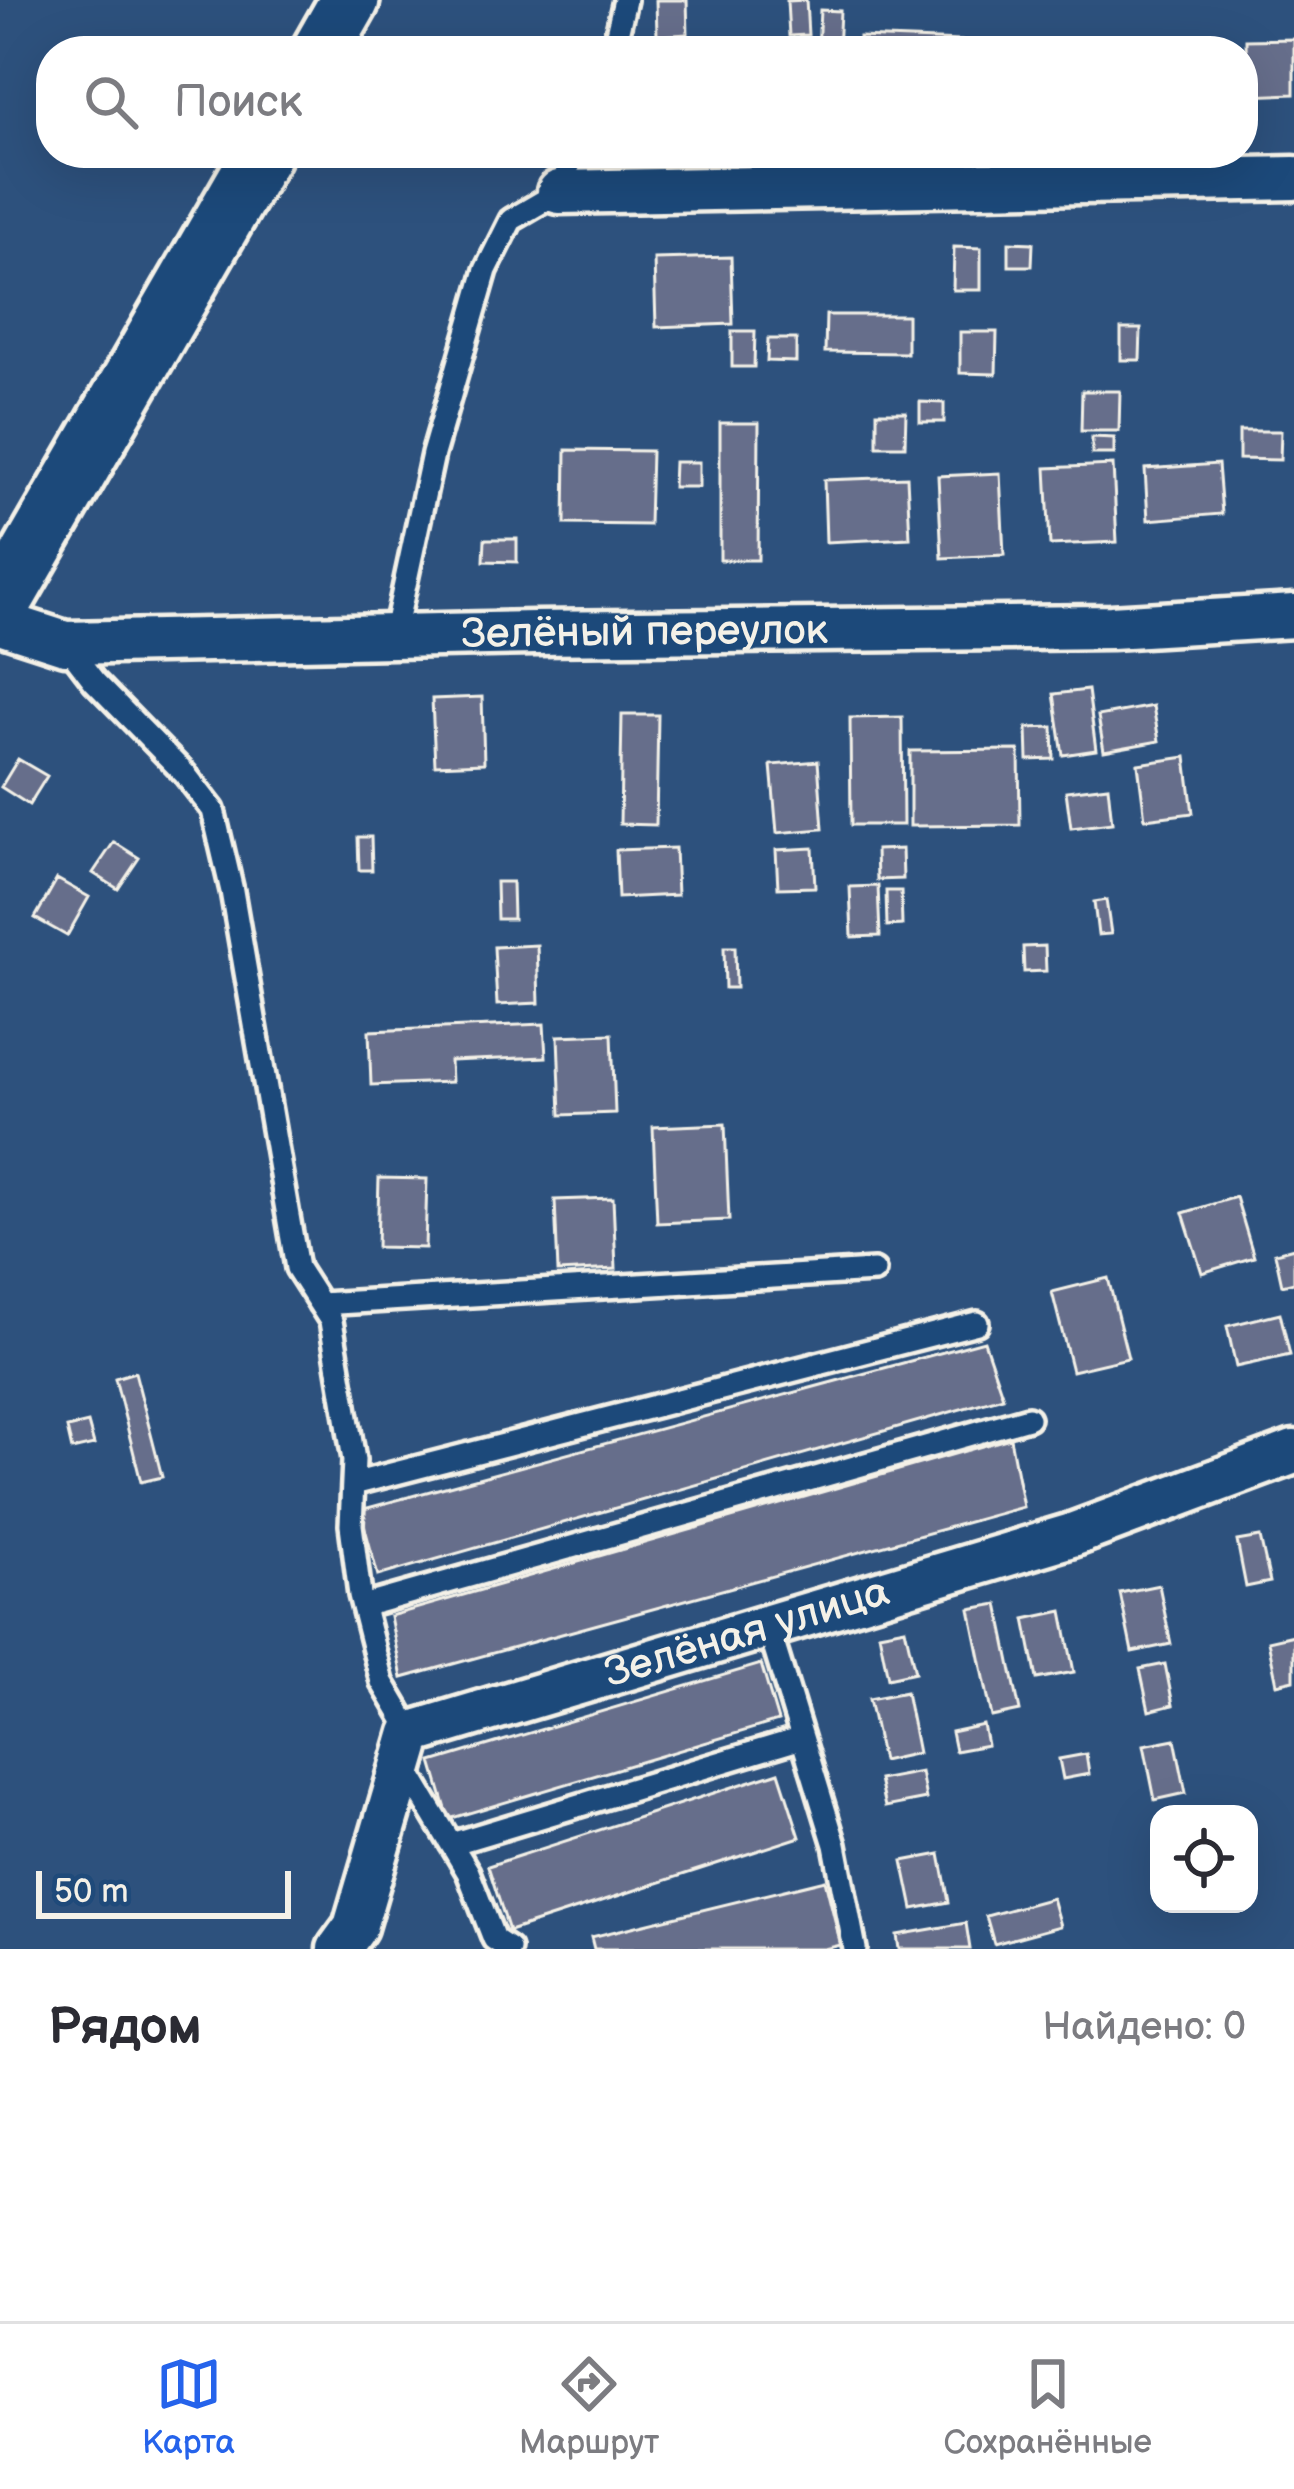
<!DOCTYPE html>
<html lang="ru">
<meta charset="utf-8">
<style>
body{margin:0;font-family:"Balsamiq Sans",sans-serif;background:#f2f2f3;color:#2b2b33}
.controls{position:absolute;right:36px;bottom:36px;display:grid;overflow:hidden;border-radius:24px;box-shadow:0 12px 48px #0002}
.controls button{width:108px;height:108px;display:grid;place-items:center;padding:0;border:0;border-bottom:3px solid #e1e1e2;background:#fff;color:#2b2b33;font:60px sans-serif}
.scale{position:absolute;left:36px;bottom:30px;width:255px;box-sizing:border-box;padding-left:12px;border:6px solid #f4f1e8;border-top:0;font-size:33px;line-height:42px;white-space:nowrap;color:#f4f1e8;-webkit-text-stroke:9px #1f4a7a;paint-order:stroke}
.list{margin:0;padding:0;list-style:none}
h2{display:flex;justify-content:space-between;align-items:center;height:156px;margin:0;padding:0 48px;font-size:51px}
h2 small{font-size:39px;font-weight:400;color:#7c7c81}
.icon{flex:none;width:66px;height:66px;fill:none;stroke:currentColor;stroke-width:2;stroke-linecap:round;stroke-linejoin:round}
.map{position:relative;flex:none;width:1294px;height:1949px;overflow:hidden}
.search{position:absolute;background:#fff;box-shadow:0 12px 48px #0002;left:36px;right:36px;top:36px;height:132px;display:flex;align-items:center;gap:30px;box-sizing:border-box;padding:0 42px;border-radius:48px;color:#7c7c81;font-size:45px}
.sheet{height:372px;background:#fff}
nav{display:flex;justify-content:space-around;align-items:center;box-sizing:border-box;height:168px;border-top:3px solid #e1e1e2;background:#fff;font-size:33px;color:#7c7c81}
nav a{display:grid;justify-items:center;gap:6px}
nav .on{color:#2563eb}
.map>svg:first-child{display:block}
.building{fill:#666e8b;stroke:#f4f1e8;stroke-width:3}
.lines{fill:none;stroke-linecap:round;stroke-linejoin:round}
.service-casing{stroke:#f4f1e8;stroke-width:30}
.minor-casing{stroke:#f4f1e8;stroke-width:51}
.secondary-casing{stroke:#f4f1e8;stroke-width:66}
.service{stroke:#1f4a7a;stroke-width:21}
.minor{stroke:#1f4a7a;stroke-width:42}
.secondary{stroke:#1f4a7a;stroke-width:57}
.labels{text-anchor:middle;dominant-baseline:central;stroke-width:12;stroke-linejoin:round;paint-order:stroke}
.street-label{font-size:42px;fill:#f4f1e8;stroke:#1f4a7a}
</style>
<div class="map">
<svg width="1294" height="1949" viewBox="0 0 1294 1949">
<rect width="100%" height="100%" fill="#2d517d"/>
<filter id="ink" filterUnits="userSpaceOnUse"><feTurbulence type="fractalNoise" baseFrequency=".00833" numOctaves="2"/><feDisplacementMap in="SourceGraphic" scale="24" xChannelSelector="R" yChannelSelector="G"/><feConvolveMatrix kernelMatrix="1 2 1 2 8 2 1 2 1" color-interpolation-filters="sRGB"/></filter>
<g filter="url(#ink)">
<path class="building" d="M656,0H687L688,34L657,36Z
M806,0L808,35L789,36L787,1Z
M820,10L840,11L838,51H818Z
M859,37L961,41L960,51H859Z
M1294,39V94L1247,96L1246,40Z
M1143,41L1144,51H1061V45Z
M1009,242L1033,243L1032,266H1009Z
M954,247L981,248V290H953Z
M731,257L733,324L656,327L654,259Z
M826,315H907V353L825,352Z
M1121,329H1141L1140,360H1121Z
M732,331H755L754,367H732Z
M960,332H997L996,374L960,373Z
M768,339H796V362L767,361Z
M1082,391H1120L1119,431H1081Z
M920,402L944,403V422H920Z
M877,412H906L905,446H877Z
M720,423H759L758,560H720Z
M1239,431H1281L1280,460L1239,459Z
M1092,437L1114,438V454H1092Z
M566,450L651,451L649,525L565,524Z
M674,462H699V487H673Z
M1218,464L1222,514L1148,520L1145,469Z
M1113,465L1117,542L1050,545L1046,468Z
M1000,473L1004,555L942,558L938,476Z
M907,477L910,538L826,542L824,480Z
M485,539H517V562L484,561Z
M1088,690L1096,750L1063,755L1054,694Z
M482,697L484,763L435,765L432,699Z
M1153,706L1159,741L1104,751L1098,716Z
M622,715H658L656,825L620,824Z
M902,717L903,825H851L850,718Z
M1053,727L1054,759L1028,760L1027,728Z
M1019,750L1020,825L910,826V751Z
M1186,757L1193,813L1145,819L1138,764Z
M18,759L47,776L29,805L1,787Z
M818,761L823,829L777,833L771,765Z
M1108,786L1112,823L1071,828L1066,791Z
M358,837H371L372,870H359Z
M114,842L139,858L118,889L93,873Z
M675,848L677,895L618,898L616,850Z
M813,848L815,887L778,888L776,850Z
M902,849L903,879L877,880L876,850Z
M57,879L89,897L67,936L35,918Z
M496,882H512L513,919H497Z
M878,886L880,936L852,937L850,887Z
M886,891H901L902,925L887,926Z
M1106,900L1111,934L1098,935L1094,902Z
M537,945L539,1003L497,1005L494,947Z
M1045,946L1046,971L1024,972L1023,947Z
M724,947H735L736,988H725Z
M544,1024L546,1057L450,1061L451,1082L371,1085L369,1031Z
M612,1034L615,1113L561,1115L558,1036Z
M725,1124L729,1220L657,1223L653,1127Z
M379,1178L427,1179L425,1248L377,1247Z
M1236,1197L1254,1257L1202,1273L1183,1213Z
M613,1198L616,1269L558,1272L555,1200Z
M1294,1248V1282L1282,1285L1275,1253Z
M1108,1278L1128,1358L1072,1371L1052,1292Z
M1280,1313L1290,1355L1236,1367L1227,1326Z
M984,1341L1003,1397L378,1576L360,1510Z
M135,1372L162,1477L141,1482L115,1378Z
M88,1423L94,1445L72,1450L67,1428Z
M1010,1438L1023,1507L402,1678L390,1616Z
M1260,1537L1270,1582L1246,1587L1237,1541Z
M1159,1585L1171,1644L1132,1652L1120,1593Z
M998,1604L1020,1711L992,1717L970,1609Z
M1062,1611L1074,1672L1037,1679L1025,1619Z
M905,1628L915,1672L888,1678L879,1633Z
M1294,1635V1680L1277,1684L1268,1641Z
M761,1664L778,1721L449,1819L432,1762Z
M1165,1664L1173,1705L1149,1711L1140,1669Z
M906,1692L918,1753L882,1761L869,1699Z
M983,1725L987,1745L955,1751L951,1732Z
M1175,1739L1186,1793L1155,1800L1144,1745Z
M1086,1754L1089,1774L1063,1779L1059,1759Z
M779,1772L800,1837L509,1931L488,1866Z
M921,1772L926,1799L885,1807L879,1780Z
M940,1854L949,1902L913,1909L903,1861Z
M825,1880L841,1945L824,1949H594L591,1937Z
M1052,1898L1060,1926L994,1944L986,1916Z
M966,1923L970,1949H899L897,1935Z"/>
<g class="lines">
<defs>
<path id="service" d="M613,51L625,0
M394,636L433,454L486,270L511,220L559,192L574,153
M65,643L94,681L185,774L213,810L232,891L297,1268L331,1321L354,1460L351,1525L360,1595L382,1682L412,1733
M320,1304L874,1271
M353,1484L977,1323
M363,1606L1028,1418
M768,1626L835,1845L855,1949
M404,1765L468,1872L494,1939L509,1949
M451,1844L802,1738"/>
<g id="minor">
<path d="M559,192L1294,178"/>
<path id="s1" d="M0,622L65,643L535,633L1111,627L1294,616"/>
<path id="s2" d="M339,1949L355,1927L412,1733L1072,1535L1294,1452"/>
</g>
<path id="secondary" d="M321,51L350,0
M0,607L262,153"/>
</defs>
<use href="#service" class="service-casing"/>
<use href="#minor" class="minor-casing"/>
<use href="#secondary" class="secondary-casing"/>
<use href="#service" class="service"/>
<use href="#minor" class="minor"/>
<use href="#secondary" class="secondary"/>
</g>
</g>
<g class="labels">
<g class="street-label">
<text stroke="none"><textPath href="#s1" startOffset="648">Зелёный переулок</textPath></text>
<text stroke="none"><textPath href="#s2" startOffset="579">Зелёная улица</textPath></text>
</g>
</g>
</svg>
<div class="controls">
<button><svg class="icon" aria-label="locate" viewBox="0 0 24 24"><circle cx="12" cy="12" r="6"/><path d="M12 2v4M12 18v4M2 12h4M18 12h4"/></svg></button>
</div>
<div class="scale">50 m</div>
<div class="search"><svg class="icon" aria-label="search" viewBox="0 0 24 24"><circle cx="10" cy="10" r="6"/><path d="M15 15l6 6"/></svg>Поиск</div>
</div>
<section class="sheet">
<h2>Рядом<small>Найдено: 0</small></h2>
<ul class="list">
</ul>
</section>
<nav>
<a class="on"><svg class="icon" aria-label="map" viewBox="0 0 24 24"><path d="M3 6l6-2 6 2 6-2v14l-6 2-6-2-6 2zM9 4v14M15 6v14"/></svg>Карта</a>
<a><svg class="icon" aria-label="directions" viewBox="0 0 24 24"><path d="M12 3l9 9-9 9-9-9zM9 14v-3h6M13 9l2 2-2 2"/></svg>Маршрут</a>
<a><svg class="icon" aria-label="saved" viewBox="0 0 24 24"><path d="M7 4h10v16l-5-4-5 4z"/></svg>Сохранённые</a>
</nav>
